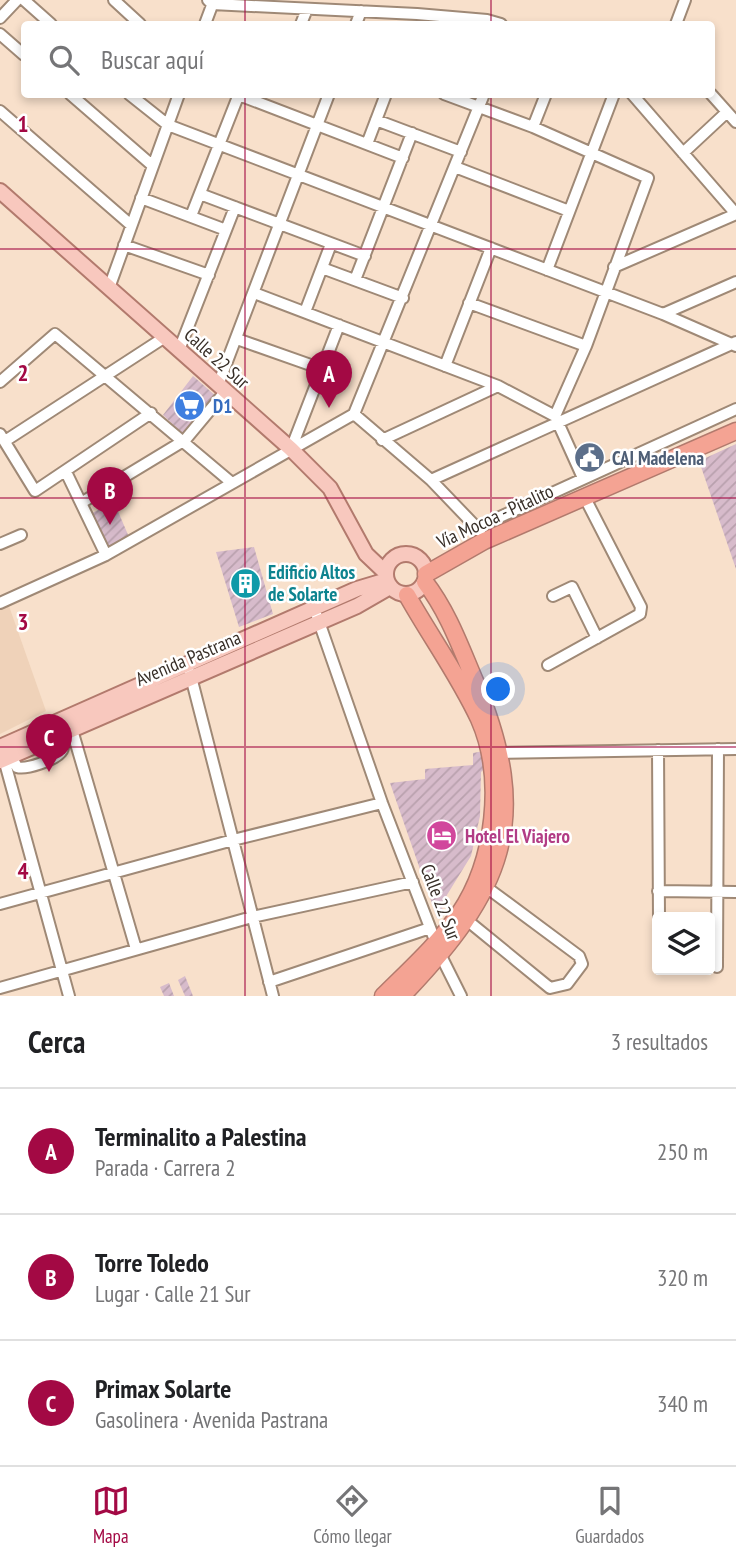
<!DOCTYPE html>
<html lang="es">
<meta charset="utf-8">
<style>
body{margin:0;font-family:"PT Sans Narrow",sans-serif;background:#f6f6f6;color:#202124}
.controls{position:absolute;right:21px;bottom:21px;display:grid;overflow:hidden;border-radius:7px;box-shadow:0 4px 10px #0003}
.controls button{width:63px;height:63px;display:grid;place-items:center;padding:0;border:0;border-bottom:2px solid #e0e0e0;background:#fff;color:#202124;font:35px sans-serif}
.you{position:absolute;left:499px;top:690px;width:24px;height:24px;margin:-18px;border:5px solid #fff;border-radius:50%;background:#1a73e8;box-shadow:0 0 0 10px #1a73e833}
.badge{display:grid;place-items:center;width:46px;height:46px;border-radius:50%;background:#a30944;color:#fff;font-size:23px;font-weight:700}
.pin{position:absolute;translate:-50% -58px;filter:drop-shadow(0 2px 4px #0008)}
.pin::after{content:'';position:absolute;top:37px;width:24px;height:21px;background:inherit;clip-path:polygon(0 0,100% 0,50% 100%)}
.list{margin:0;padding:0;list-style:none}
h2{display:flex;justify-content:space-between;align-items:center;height:91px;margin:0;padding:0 28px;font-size:30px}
h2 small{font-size:23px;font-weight:400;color:#757577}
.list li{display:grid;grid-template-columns:46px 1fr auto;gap:21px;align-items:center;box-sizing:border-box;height:126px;padding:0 28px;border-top:2px solid #e0e0e0}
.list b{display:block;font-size:26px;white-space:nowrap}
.list p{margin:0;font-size:23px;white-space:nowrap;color:#757577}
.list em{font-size:23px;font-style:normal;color:#757577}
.icon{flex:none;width:38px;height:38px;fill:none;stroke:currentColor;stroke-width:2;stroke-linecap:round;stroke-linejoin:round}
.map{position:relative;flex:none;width:736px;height:996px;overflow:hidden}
.search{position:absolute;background:#fff;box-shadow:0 4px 10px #0003;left:21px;right:21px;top:21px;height:77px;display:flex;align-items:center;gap:18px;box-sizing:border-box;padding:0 24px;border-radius:7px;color:#757577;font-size:26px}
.sheet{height:469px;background:#fff}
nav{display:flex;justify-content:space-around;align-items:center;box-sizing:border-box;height:98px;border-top:2px solid #e0e0e0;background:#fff;font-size:19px;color:#757577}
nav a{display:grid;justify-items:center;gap:4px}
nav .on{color:#a30944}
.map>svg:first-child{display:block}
.built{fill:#efd2b9}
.building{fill:url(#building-hatch)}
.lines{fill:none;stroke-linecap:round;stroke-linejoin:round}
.minor-casing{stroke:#9f8976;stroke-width:14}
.major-casing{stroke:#b27a6d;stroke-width:18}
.highway-casing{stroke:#b27a6d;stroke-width:19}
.minor{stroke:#fff;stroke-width:10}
.major{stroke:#f8c8be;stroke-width:14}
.highway{stroke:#f4a393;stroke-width:16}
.grid{fill:none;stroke:#a30944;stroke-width:2;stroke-opacity:0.55}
.labels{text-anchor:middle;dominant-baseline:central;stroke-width:5;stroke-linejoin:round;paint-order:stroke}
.street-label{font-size:19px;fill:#372e27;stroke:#fff}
.shop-label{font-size:19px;font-weight:bold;fill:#366cbe;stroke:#fff;text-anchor:start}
.service-label{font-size:19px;font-weight:bold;fill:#4e5e75;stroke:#fff;text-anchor:start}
.culture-label{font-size:19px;font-weight:bold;fill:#0d838f;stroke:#fff;text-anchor:start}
.hotel-label{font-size:19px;font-weight:bold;fill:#b23c85;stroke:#fff;text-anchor:start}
.grid-label{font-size:23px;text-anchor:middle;font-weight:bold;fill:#a30944;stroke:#fff;stroke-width:5;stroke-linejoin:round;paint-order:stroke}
</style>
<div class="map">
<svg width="736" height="996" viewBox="0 0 736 996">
<defs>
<pattern id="building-hatch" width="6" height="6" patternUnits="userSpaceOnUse" patternTransform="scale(1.75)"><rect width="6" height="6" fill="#d7bbcb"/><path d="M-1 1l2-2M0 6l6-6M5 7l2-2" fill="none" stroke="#b9a1ae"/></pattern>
</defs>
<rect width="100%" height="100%" fill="#f8e0cb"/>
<path class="built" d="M9,606L46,711L0,734V609Z"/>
<path class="building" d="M193,376L217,397L183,434L163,415Z
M593,444L602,464L583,472L576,453Z
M736,444V569L699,461Z
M114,502L129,537L106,548L90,514Z
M254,547L273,614L239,627L216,552Z
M484,751L486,767L481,772L480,816L471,856L442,903L443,917L437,918L390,783L425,779V769L473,765V753Z
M185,976L193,996H185L178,980Z
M169,983L174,996H164L160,987Z"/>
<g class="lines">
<defs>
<path id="minor" d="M24,0L51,24
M114,0L140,24
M208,0L212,4L417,14L487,20L501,24
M0,18L17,0
M205,24L214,0
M301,24L307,9
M356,24L361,11
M676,24L685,0
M0,34L24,55
M70,94L153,166
M129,94L168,125L663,314L736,346
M444,94L533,127L648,178L586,346L555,416L583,478
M711,94L736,122
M239,95L403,158
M0,111L131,225
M376,120L461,152
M533,127L546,94
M367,144L386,94
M683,153L727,112
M455,167L569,211
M200,194L365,256
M141,198L226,230
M191,216L239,94
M124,245L209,275
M614,267L736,214L632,94
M322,268L403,298
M547,270L614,94
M355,280L412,133
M109,288L179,94
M254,293L498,386L555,416
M469,303L586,346
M305,312L331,244
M663,314L736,282
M237,339L322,369
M179,350L235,207
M445,366L491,248
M0,382L55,334L232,483
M218,385L329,94
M354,414L431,480L480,531
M0,434L35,491L151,413
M382,440L498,386
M5,441L165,337
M291,449L339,325
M66,472L106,555
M431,480L736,342
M81,503L185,440L225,392
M478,527L736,409
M0,544L21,535
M553,596L572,587L597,638
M0,603L106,555L354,414L484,94
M317,616L382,803L441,956L461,996
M548,665L640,614L641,607L585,498
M190,673L273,996
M70,723L136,949
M658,750L659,917
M2,752L69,996
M494,753L736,749
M11,756L17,767C26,770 55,760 61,752C65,747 63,740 62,734
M658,891L736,892
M0,904L233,840L382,803
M468,921L550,988L567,984L582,964L579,956L486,887
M717,967L718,749
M269,982L430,928
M0,988L252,917L413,882"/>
<path id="major" d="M0,191L291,449L330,488L366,554L386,573
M386 574a20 20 0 1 1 40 0a20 20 0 1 1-40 0Z
M0,747L357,589L387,580
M0,761L357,606L390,587"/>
<path id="highway" d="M426,574L484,541L736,431
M383,996C409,970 438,944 459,914C495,861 505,778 479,719C459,676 430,636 407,595
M402,996C503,891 534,821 475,681C460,646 448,612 425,582"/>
</defs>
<use href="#minor" class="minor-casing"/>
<use href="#major" class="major-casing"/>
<use href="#highway" class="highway-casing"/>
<use href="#minor" class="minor"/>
<use href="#major" class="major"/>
<use href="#highway" class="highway"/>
</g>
<path class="grid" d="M245,0V24M491,0V24M245,94V996M491,94V996M0,249H736M0,498H736M0,747H736"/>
<defs>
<symbol id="supermarket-disc" viewBox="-11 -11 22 22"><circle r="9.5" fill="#3f7fe0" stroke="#fff"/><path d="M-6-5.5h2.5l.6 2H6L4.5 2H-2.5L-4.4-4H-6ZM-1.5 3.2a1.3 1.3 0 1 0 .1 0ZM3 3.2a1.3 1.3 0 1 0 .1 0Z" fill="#fff"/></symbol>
<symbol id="civic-disc" viewBox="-11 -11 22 22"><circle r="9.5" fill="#5c6f8a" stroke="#fff"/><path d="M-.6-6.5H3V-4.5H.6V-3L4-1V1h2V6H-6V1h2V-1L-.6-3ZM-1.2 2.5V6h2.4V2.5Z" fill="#fff"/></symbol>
<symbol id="building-disc" viewBox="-11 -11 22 22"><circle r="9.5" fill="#0f9aa8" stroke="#fff"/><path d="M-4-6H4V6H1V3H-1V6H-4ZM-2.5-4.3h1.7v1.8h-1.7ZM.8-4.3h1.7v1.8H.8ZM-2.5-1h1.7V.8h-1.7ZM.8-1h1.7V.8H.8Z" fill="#fff"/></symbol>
<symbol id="hotel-disc" viewBox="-11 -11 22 22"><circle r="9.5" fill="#d1479c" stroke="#fff"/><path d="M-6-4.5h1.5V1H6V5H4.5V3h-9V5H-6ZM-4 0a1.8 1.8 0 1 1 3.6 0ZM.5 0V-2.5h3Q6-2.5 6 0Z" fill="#fff"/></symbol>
</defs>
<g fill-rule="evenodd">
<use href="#supermarket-disc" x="172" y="388" width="35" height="35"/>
<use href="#civic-disc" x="572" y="440" width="35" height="35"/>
<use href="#building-disc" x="228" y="566" width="35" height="35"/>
<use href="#hotel-disc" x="424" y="818" width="35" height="35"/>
</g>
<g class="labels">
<g class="street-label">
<text transform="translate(217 358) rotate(42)">Calle 22 Sur</text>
<text transform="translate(495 516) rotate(-25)">Vía Mocoa - Pitalito</text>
<text transform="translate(188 658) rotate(-23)">Avenida Pastrana</text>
<text transform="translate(441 902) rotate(69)">Calle 22 Sur</text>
</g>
<g class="shop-label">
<text x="213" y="406">D1</text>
</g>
<g class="service-label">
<text x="612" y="458">CAI Madelena</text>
</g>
<g class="culture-label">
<text x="268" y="572">Edificio Altos<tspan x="268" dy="22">de Solarte</tspan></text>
</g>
<g class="hotel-label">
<text x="465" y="836">Hotel El Viajero</text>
</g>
</g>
<g class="grid-label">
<text x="23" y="132">1</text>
<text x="23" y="381">2</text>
<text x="23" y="630">3</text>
<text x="23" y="879">4</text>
</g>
</svg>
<div class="controls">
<button><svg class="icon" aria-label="layers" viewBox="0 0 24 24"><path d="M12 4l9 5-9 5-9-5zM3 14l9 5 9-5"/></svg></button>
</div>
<div class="you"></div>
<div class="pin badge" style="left:329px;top:408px">A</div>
<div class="pin badge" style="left:110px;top:525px">B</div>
<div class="pin badge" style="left:49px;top:772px">C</div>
<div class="search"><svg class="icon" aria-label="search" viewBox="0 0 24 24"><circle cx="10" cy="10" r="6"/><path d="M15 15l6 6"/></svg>Buscar aquí</div>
</div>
<section class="sheet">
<h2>Cerca<small>3 resultados</small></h2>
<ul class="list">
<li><span class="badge">A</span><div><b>Terminalito a Palestina</b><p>Parada · Carrera 2</p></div><em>250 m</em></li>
<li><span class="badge">B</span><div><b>Torre Toledo</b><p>Lugar · Calle 21 Sur</p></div><em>320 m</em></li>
<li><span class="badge">C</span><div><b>Primax Solarte</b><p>Gasolinera · Avenida Pastrana</p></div><em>340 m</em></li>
</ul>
</section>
<nav>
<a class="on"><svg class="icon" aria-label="map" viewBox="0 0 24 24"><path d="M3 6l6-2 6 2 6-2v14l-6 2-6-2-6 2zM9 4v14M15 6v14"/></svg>Mapa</a>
<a><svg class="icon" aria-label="directions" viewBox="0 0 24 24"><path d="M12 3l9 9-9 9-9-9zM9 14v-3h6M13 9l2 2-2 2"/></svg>Cómo llegar</a>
<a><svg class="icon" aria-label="saved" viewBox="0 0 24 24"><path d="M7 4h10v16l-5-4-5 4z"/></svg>Guardados</a>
</nav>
